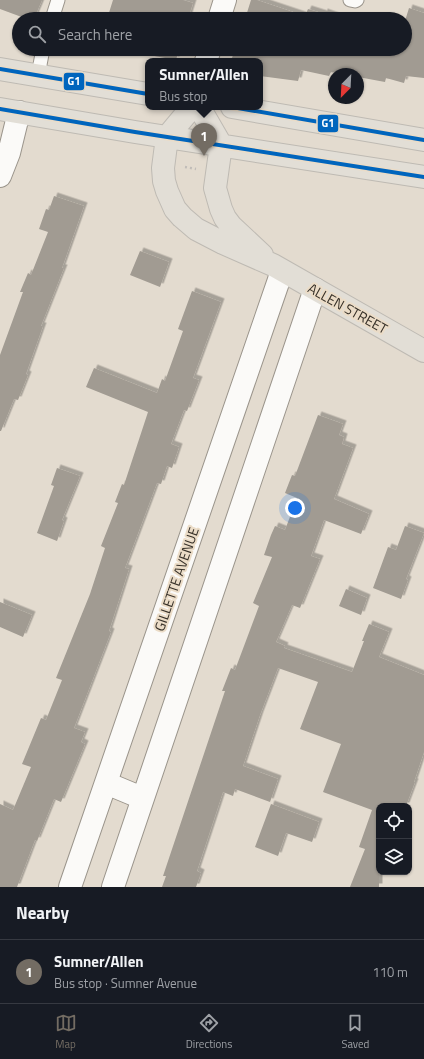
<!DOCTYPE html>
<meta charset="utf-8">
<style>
body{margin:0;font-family:"Titillium Web",sans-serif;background:#242831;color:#f1f3f6}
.controls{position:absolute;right:12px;bottom:12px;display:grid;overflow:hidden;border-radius:8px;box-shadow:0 1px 3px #0004}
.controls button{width:36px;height:36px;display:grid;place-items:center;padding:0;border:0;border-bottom:1px solid #363941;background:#171b24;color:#f1f3f6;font:20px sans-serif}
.compass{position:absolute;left:328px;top:68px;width:36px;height:36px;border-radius:50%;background:#171b24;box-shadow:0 1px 3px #0004;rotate:204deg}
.you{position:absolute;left:295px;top:508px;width:14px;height:14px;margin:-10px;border:3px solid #fff;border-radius:50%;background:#1a73e8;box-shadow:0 0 0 6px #1a73e833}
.badge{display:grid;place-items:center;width:26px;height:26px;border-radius:50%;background:#736c63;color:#fff;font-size:13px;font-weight:700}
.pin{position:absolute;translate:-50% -33px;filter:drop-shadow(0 1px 2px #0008)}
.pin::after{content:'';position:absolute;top:21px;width:14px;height:12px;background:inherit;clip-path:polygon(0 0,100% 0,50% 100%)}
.popup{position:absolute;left:145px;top:58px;width:118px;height:52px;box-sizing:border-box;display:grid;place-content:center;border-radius:8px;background:#171b24;filter:drop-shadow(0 1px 3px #0005);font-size:13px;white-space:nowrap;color:#9ea1a6}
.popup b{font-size:15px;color:#f1f3f6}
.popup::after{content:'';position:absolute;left:50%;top:100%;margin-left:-8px;border:8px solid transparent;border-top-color:#171b24}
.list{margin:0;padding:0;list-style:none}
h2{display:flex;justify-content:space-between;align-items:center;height:52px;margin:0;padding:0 16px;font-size:17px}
h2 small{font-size:13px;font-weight:400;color:#9ea1a6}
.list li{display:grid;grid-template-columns:26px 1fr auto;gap:12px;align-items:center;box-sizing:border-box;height:64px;padding:0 16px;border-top:1px solid #363941}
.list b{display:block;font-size:15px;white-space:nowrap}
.list p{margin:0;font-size:13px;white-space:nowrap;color:#9ea1a6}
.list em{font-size:13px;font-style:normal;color:#9ea1a6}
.icon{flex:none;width:22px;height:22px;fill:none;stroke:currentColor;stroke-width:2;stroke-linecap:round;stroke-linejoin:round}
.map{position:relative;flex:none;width:424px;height:887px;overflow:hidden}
.search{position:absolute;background:#171b24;box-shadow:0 1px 3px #0004;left:12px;right:12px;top:12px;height:44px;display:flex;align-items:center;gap:10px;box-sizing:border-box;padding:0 14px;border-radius:22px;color:#9ea1a6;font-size:15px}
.sheet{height:116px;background:#171b24}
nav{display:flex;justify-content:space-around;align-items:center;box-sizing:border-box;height:56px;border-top:1px solid #363941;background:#171b24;font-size:11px;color:#9ea1a6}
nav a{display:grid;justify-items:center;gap:2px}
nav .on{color:#736c63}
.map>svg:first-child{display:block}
.building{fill:#a19b92;filter:url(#shadow)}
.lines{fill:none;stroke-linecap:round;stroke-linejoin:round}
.lane-casing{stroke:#9a948b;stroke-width:15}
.street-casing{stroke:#9a948b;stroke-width:24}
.primary-casing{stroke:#bebab3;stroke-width:24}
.path{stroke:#c0bcb8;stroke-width:2.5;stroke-dasharray:2 3;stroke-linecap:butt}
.lane{stroke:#fbfaf8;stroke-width:13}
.street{stroke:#fbfaf8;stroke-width:22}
.primary{stroke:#e2ded6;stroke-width:22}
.bus-1-casing{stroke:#ebdcc7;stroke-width:7}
.bus-1{stroke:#0065bd;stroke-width:4}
.labels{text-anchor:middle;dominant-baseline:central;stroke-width:4;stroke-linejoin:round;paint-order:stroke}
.street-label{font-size:14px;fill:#373129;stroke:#ebdcc7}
.line-badge{stroke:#ebdcc7;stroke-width:1.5}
.badge-label{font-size:11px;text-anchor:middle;font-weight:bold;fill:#fff}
</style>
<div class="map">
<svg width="424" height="887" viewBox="0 0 424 887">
<defs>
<filter id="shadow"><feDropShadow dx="3.5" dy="-3.5" stdDeviation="0" flood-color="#0004"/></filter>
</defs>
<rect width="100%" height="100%" fill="#e3dbcf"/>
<path class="building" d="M0,0H42L34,19H27L0,9Z
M113,0H183L193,3L188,19H107Z
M251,0H257L305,16L308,9L324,14V12L344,19H245Z
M409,8L424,13V78L406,76L404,83L386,78L385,82L358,77V74H343L331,72L329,76L301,70L298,81L260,76V61H231L235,49H405V21Z
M112,49H179L176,60L127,51L126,54Z
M54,196L84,206L62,268H64L41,326H43L26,374L28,375L18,400L14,399L1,431H0V355L23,292H20L28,273L31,275L48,232L39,229L46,209L49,210Z
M140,251L169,262L160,287L130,275Z
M192,291L221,302L193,378L199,380L187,411L184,410L171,444L179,447L172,468L167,466L161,484L157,483L125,568L129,569L109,631L111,632L74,728L85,732L81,742L85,744L61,802L54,799L37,841L35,840L17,887H0V804L13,810L31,767L22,764L41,718L46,720L62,680L56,678L90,594L105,548L101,546L118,503L115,502L122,484L124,485L148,412L86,387L94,368L157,393L162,379L165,381L183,331L178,329Z
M318,415L343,424L339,435L344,437L342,444L353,448L334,499L369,514L361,534L324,520L311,556L320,559L300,608L292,605L276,642L285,646L284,648L352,672L364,641H362L369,624L389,632L379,657L424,675V752L414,782H415L406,806H379V887H350L365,849L359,847L372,810L323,792L341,744L300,729L318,682L278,668L260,715L243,766L278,779L270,802L235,789L233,796L223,792L197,871L201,873L196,887H162L166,876H163L225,691H222L231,668L235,670L259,606L253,603L272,557L264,555L271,535L275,526L285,530L297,498L285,493L292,475L295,476Z
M57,468L80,476L62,520L64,521L57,541L37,533L54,486L51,485Z
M405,526L424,533L406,579L408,580L401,599L373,588L388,547L396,550Z
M346,589L367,598L361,615L339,606Z
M0,602L32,615L23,637L0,627Z
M271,804L319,822L312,842L286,833L278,856L255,847Z"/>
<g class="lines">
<defs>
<path id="lane" d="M350,0L355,1L357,0
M52,19L58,0
M38,75L43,49"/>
<path id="street" d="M219,19L225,0
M206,61L210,49
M0,176L9,153L19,112
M106,783L142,798
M70,887L282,271
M113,887L315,289"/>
<path id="primary" d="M0,69L148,94
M192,107L167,137L163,168L164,181L167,191L175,209L182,217L196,229L223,243L273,265L424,351
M199,107L221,145L215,188L221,209L225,218L231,226L262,255
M232,107L424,140
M0,109L135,132L424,177"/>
</defs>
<use href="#lane" class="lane-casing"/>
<use href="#street" class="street-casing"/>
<use href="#primary" class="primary-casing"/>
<path class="path" d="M185,167L196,169"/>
<use href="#lane" class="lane"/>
<use href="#street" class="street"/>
<use href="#primary" class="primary"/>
<defs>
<path id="bus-1" d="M0,69L148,94
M232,107L424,140
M0,109L135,132L424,177"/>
</defs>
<use href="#bus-1" class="bus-1-casing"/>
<use href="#bus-1" class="bus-1"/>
</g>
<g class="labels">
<g class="street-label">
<text transform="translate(348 308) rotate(29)">ALLEN STREET</text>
<text transform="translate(176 579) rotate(-71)">GILLETTE AVENUE</text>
</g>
</g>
<g class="line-badge">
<rect x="63" y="72" width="22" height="19" rx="4" fill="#0065bd"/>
<rect x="317" y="114" width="22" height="19" rx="4" fill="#0065bd"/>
</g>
<g class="badge-label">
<text x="74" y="85">G1</text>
<text x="328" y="127">G1</text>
</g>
</svg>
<div class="controls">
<button><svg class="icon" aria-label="locate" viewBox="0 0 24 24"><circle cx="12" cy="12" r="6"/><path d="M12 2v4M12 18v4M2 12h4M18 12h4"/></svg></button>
<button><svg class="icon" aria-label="layers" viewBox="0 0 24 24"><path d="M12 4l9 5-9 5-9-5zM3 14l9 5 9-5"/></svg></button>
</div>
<svg class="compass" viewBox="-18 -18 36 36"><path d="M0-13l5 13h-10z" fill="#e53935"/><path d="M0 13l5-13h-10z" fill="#9ea1a6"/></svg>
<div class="you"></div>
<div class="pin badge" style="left:204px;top:156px">1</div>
<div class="popup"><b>Sumner/Allen</b>Bus stop</div>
<div class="search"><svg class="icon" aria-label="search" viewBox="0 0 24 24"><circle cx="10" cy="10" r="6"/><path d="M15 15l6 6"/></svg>Search here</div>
</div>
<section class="sheet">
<h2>Nearby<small></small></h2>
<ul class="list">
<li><span class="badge">1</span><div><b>Sumner/Allen</b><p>Bus stop · Sumner Avenue</p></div><em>110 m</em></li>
</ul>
</section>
<nav>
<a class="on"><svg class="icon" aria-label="map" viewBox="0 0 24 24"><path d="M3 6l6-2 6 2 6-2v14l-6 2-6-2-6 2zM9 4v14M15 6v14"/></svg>Map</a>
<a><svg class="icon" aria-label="directions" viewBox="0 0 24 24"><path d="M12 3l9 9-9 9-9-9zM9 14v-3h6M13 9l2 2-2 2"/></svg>Directions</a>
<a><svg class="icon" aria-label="saved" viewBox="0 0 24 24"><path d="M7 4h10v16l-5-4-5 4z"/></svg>Saved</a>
</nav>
